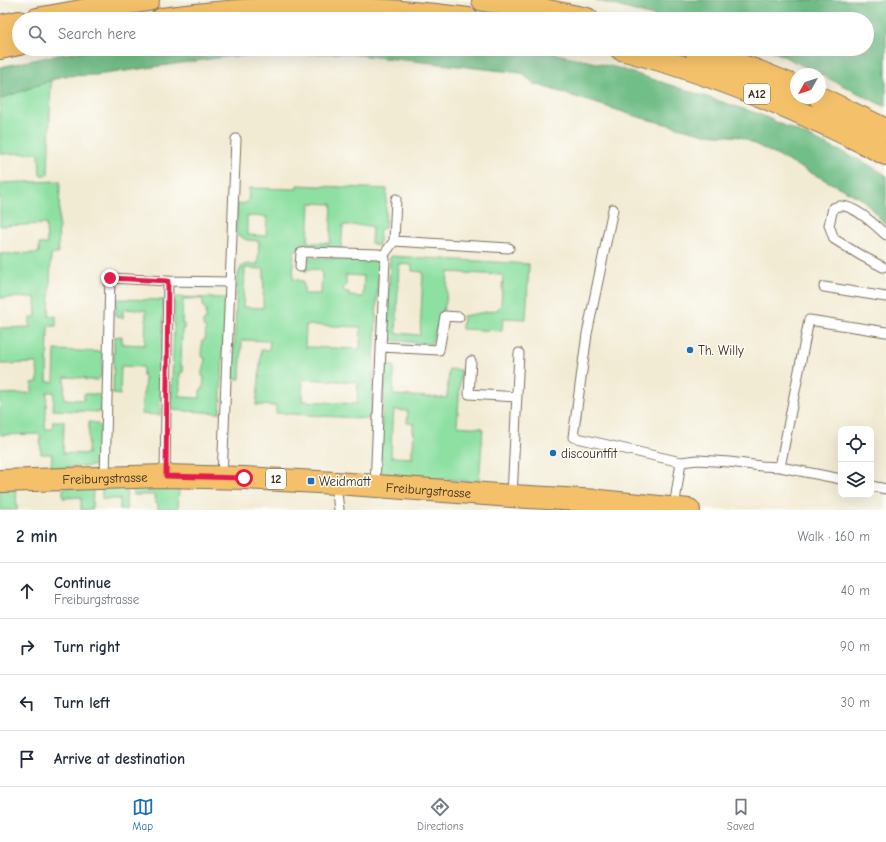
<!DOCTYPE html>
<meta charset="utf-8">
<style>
body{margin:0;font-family:"Comic Neue",sans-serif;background:#f6f6f7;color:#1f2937}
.controls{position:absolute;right:12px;bottom:12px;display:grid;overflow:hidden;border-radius:8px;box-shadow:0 4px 16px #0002}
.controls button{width:36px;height:36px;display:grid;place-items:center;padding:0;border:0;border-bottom:1px solid #e0e1e3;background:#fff;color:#1f2937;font:20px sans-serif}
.compass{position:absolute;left:790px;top:68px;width:36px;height:36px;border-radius:50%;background:#fff;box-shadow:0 4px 16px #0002;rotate:231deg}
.stop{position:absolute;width:12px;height:12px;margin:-9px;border:3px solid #e11d48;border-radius:50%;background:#fff}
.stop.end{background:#e11d48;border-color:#fff;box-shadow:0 1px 4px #0008}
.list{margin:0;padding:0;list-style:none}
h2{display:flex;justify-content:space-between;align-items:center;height:52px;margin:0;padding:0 16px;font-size:17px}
h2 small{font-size:13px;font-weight:400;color:#747a83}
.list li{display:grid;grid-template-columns:26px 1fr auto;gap:12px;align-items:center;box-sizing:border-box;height:56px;padding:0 16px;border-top:1px solid #e0e1e3}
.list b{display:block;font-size:15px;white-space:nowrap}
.list p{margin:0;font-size:13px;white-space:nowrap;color:#747a83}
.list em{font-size:13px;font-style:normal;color:#747a83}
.icon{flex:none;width:22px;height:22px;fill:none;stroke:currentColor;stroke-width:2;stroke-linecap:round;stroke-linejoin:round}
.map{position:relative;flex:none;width:886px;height:510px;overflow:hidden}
.search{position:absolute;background:#fff;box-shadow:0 4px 16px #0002;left:12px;right:12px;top:12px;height:44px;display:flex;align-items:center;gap:10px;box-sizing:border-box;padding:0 14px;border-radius:22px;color:#747a83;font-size:15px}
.sheet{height:276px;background:#fff}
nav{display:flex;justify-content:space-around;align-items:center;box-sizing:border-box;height:56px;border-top:1px solid #e0e1e3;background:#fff;font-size:11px;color:#747a83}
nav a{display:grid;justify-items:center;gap:2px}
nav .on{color:#1f6fb2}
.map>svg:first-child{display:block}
.green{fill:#8de0a2;stroke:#648560;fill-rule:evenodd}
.forest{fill:#72be88;stroke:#567453}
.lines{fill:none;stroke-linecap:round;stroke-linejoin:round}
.service-casing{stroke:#7b6e5e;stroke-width:11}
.primary-casing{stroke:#7b6e5e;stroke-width:24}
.motorway-casing{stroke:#7b6e5e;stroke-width:24}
.service{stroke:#fff;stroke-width:9}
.primary{stroke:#f4c16a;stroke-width:22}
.motorway{stroke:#f4c16a;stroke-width:22}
.route{stroke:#e11d48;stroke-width:5}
.poi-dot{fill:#1f6fb2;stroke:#fdfcf7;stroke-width:1.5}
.labels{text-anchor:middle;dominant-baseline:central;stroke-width:3;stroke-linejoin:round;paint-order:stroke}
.shield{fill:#fdfcf7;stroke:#75695f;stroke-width:1}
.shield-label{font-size:12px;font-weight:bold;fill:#3b2a1e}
.poi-label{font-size:13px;fill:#3b2a1e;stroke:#fdfcf7;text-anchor:start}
.street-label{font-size:13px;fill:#3b2a1e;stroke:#fdfcf7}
</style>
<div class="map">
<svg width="886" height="510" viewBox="0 0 886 510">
<rect width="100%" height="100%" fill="#fdfcf7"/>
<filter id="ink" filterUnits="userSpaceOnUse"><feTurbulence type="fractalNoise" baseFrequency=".025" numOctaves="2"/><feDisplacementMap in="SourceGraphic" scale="8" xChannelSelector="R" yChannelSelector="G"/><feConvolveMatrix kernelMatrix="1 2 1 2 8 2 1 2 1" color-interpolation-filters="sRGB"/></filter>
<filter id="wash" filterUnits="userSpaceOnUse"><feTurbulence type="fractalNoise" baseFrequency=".012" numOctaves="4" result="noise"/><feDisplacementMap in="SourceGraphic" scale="16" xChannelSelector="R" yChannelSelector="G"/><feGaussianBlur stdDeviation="0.9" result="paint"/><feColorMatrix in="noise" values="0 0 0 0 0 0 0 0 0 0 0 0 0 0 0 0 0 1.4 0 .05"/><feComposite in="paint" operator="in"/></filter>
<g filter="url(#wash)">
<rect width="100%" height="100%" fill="#f2ebd4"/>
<path class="green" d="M47,81L51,82L48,175H40L39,153L0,154V99Z
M60,181L58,254H51L49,316H56V326H48L47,382H54L55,350L103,352L102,375L100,378L96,380H85V378L65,377L64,399L84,400V394H96L101,396L102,400L101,412L53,410L54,392H47L45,429H52L53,421H64L63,453L88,454L89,422C95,422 100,424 101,430L100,457C99,462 97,464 92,466L51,468L52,454H41L40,434L0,435V394L32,393V383L38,382L37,363L0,364V328L30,327V317H36L35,297L0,298V254L39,253V244H47L46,224L0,226V183Z
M297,185L387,189L385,228L380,229L379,246L371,243L372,226L343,225L341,251L294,250L293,279L303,281V284L304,285V294H321L322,272H321L320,270L307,269L306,272L305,271L306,257L376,260L379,262L371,419L276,413V406L256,405L259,380L261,350H268L269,349L270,341L242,340L240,379H233L237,278C243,261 242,265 258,264L259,241L247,240L236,234L237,205L248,202L249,188L297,189ZM310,203L332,204L330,243H308ZM247,216L267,217L266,236L247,235ZM245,268L264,269L263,308L243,307ZM346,275L364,276L363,297L349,296V292L344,291L343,289L344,287L346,286ZM306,325L361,327L360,349L305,347ZM303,379L358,382L357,404L302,401Z
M390,256L529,264L526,319L503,318L502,331L462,329L463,316L497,310L501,305L503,275L448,272L446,302L431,344L387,340ZM399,264L412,265V271L423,272L420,335L396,333Z
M175,297L226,298L220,413L171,410ZM183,299H203V307L206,309V320L203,321V327L206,328L205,340L202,341L201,356L205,358L204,369L202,371V376L204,377L203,389L200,390V398L180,397V373L183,372V367H181L182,329H184V324H182Z
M116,299L164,300L160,415L141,414L143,393L144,392L145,377H143V367L121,366L120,395L113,394L114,337L122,336V344L145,345L146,310L123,309V318L116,317Z
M385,366H394L393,395L447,398L449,369L461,370L457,426L483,428L479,482L386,475L381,473L379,468ZM394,410L408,411L407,423L415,424H413V432H414L413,448L412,449V457L413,458L391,457L392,422H393Z
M133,487H179L178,510H158V504L155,503V495H133Z
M63,488H93L92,510H81V497L63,498Z
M102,488H127L126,510H120V499H102Z
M0,490H16L17,510H0Z"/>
<path class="forest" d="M596,0H886V107L769,49H867V19H663Z
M98,49H535L618,68L759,114L864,162L886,175V225L862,199L741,137L705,134L642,118L535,84L521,73L414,61L338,53L231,56L97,75L63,76L0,99V67L52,56Z"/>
</g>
<g filter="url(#ink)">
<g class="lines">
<defs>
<path id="service" d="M613,209L587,334L573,437L681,462L674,508
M394,241L396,199
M383,256L394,241L509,248
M300,267L301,253L305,252L378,254L381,255L385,259L375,485
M883,267L860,255L834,239L829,225L833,208C835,208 837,206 839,206C854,204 876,226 886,235
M824,287L886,297
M381,347L439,350L445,316L459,317
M471,361L469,394L517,397
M681,462L698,460L729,462L761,466L780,467L841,479
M780,467L809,320L886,332
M165,476L168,281
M222,477L236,139
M105,478L110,278L168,281L230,282
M336,484L339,510
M871,486L886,489
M512,496L519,353"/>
<g id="primary">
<path id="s1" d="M0,481L165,476L244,478L336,483L512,496L599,501L689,510"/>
</g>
<path id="motorway" d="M483,0L528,7L587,19
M37,19L92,9L148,0
M162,19C263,5 367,5 468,19
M0,26L19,22
M0,48L19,44
M621,49C714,73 801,110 886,154
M695,49L757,71L796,87
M820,98L886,130"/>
</defs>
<use href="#service" class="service-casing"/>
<use href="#primary" class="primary-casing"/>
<use href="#motorway" class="motorway-casing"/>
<use href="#service" class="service"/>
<use href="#primary" class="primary"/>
<use href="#motorway" class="motorway"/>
</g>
</g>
<g class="lines" filter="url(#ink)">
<path class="route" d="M110,278L168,281L166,476L244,478"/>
</g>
<g class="poi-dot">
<circle cx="690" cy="350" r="4"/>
<circle cx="553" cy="453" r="4"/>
<rect x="307" y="477" width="8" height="8" rx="2"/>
</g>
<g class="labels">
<g class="shield">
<rect x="744" y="84" width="26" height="20" rx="3"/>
<rect x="266" y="469" width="20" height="20" rx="3"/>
</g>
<g class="shield-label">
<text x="757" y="94">A12</text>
<text x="276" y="479">12</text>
</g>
<g class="poi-label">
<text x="698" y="350">Th. Willy</text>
<text x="561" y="453">discountfit</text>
<text x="319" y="481">Weidmatt</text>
</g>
<g class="street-label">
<text stroke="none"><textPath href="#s1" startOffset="105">Freiburgstrasse</textPath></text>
<text stroke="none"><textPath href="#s1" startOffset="429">Freiburgstrasse</textPath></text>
</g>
</g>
</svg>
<div class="controls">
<button><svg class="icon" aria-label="locate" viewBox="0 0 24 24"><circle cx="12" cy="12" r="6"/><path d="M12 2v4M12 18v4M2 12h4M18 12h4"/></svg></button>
<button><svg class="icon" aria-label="layers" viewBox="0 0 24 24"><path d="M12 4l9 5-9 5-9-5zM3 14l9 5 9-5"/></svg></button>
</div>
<svg class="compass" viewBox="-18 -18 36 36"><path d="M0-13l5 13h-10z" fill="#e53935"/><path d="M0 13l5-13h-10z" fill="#747a83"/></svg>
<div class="stop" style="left:244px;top:478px"></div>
<div class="stop end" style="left:110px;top:278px"></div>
<div class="search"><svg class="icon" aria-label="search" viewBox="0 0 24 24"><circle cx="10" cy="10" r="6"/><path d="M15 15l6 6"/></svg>Search here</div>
</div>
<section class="sheet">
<h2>2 min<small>Walk · 160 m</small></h2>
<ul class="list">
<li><svg class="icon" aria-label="ahead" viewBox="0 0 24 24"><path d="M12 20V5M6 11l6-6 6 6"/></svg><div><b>Continue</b><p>Freiburgstrasse</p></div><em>40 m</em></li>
<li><svg class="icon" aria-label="right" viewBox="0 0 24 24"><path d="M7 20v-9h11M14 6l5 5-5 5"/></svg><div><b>Turn right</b></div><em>90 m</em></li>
<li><svg class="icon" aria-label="left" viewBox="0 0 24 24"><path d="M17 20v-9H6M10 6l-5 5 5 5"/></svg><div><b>Turn left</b></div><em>30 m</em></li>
<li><svg class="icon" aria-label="arrive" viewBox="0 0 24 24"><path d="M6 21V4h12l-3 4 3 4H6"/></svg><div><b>Arrive at destination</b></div></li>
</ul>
</section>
<nav>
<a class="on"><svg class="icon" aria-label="map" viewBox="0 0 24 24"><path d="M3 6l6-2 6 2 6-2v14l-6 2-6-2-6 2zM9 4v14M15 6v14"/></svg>Map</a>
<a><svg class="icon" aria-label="directions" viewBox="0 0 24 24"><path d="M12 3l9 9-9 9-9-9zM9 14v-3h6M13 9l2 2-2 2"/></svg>Directions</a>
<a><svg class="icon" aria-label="saved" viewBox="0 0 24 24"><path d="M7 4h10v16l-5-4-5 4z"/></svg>Saved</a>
</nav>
